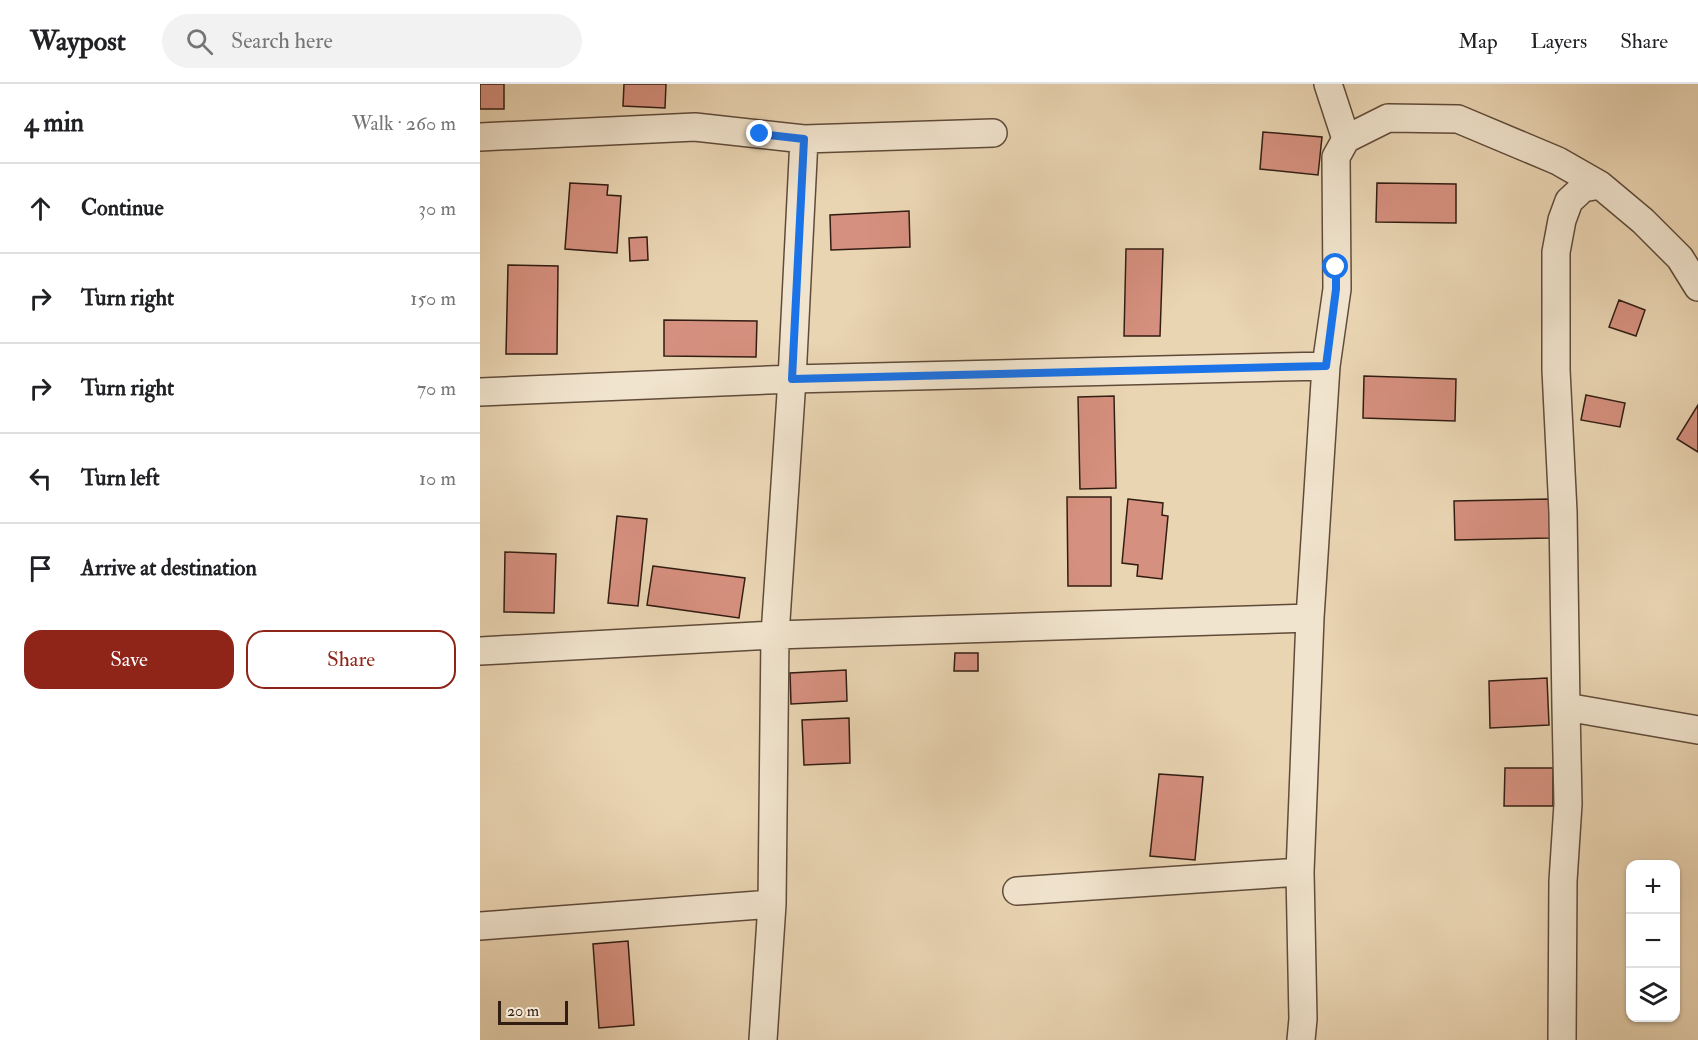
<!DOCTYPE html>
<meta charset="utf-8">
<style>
body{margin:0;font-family:"IM FELL Double Pica",serif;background:#f2f2f2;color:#202124}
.controls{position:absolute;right:18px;bottom:18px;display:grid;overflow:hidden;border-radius:12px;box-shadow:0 2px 4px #0004}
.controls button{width:54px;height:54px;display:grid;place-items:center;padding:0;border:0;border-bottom:2px solid #e0e0e0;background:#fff;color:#202124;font:30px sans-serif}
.scale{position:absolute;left:18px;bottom:15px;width:70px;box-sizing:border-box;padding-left:6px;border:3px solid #321d12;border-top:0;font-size:16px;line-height:21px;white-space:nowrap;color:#321d12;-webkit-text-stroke:4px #f1e4ce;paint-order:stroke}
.stop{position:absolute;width:18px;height:18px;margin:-14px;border:4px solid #1a73e8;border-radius:50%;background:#fff}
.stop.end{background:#1a73e8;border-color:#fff;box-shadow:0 2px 6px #0008}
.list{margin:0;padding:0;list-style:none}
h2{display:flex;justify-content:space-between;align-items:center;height:78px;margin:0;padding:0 24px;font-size:26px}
h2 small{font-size:20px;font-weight:400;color:#757577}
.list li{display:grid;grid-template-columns:39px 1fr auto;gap:18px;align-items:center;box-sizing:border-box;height:90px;padding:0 24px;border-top:2px solid #e0e0e0}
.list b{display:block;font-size:22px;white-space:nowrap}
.list em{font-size:20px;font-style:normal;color:#757577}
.actions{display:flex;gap:12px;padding:18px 24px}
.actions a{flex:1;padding:14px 0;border:2px solid #8f2418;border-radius:18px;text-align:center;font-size:21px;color:#8f2418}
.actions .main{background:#8f2418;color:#fff}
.icon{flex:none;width:33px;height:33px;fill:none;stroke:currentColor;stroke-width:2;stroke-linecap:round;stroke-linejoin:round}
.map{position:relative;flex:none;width:1218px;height:956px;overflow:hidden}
header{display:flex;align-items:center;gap:36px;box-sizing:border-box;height:84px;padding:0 30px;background:#fff;border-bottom:2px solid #e0e0e0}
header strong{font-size:28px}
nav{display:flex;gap:33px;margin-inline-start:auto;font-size:21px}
.search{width:420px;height:54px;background:#f2f2f2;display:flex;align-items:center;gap:15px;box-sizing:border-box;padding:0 21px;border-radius:33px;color:#757577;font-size:22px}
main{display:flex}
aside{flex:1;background:#fff}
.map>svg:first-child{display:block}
.building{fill:#d6907f;stroke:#321d12;stroke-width:1.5}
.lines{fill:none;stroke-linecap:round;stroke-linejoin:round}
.minor-casing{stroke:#604b3a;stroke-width:30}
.minor{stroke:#f1e4ce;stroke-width:27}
.route{stroke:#1a73e8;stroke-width:8}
</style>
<header>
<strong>Waypost</strong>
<div class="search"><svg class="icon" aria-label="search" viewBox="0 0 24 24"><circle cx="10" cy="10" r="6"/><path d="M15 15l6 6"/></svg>Search here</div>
<nav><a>Map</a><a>Layers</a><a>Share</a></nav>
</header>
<main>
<aside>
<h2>4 min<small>Walk · 260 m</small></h2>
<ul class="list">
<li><svg class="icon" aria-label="ahead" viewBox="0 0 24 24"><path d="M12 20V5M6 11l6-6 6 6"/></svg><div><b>Continue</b></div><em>30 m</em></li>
<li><svg class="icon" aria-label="right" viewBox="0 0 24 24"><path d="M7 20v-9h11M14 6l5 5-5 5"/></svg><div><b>Turn right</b></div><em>150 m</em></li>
<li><svg class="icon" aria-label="right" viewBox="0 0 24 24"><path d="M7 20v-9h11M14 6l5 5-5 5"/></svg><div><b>Turn right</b></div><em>70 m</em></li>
<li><svg class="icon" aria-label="left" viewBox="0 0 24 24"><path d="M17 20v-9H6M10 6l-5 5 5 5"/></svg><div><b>Turn left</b></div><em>10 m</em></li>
<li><svg class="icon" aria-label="arrive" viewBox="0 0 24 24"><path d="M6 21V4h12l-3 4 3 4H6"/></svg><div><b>Arrive at destination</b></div></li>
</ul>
<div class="actions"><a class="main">Save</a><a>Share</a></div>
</aside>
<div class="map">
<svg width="1218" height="956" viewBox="0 0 1218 956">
<rect width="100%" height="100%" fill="#ead5b3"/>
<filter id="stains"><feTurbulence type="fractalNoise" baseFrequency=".00333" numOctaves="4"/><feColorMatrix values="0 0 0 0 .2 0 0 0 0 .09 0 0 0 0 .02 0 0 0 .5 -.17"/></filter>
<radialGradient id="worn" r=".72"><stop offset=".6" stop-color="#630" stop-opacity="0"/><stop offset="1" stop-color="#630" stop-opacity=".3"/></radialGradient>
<path class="building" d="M0,0H24V25H0Z
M144,0H186L185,24L143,22Z
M783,48L842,53L838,91L780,85Z
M90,99L128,101L127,111L141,112L137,169L85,165Z
M897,99L976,100V139L896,138Z
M429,127L430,163L351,166L350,131Z
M167,153L168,176L150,177L149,154Z
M646,165H683L680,252H644Z
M28,181L78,182L77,270H26Z
M1139,216L1165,226L1156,252L1129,243Z
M184,236L277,237L276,273L184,272Z
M884,292L976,295L975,337L883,334Z
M1106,311L1145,319L1140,343L1101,336Z
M634,312L636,404L600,405L598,313Z
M1218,321V368L1197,355Z
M587,413H631V502H588Z
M648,415L683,419L682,431L688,432L682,495L657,492L658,481L642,479Z
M1070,415L1071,454L975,456L974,417Z
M137,432L167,435L158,522L128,519Z
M25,468L76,470L74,529L24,528Z
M173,482L265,494L259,534L167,521Z
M475,569H498V587H474Z
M366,586L367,617L311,620L310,589Z
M1067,594L1069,641L1010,644L1009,597Z
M369,634L370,679L324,681L322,636Z
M1025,684H1073V722H1024Z
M679,690L723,693L715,776L670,772Z
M148,857L154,941L119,944L113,860Z"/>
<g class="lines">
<defs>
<path id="minor" d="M848,0L866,55
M0,53L215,43L324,55L513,49
M1120,101L1103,104L1089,117L1082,136L1076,168V286L1083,428L1086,623L1218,646
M0,308L312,295L846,282
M0,567L295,551L830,534
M537,807L820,788
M0,842L292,820
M283,956L292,820L295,551L312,295L324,55
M821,956L823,935L820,788L830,534L846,282L857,205L856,73L866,55L908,34L978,35L1078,77L1120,101L1163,137L1200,174L1218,203
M1082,956L1083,797L1088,720L1086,623"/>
</defs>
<use href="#minor" class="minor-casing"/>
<use href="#minor" class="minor"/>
</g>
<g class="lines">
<path class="route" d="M280,50L324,55L312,295L846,282L856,205V183"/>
</g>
<rect width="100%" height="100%" filter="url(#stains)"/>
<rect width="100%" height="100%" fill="url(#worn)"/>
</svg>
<div class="controls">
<button>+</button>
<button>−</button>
<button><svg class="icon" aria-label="layers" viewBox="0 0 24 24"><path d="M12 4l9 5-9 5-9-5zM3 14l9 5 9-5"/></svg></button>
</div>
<div class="scale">20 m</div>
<div class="stop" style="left:856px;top:183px"></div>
<div class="stop end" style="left:280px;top:50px"></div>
</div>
</main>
